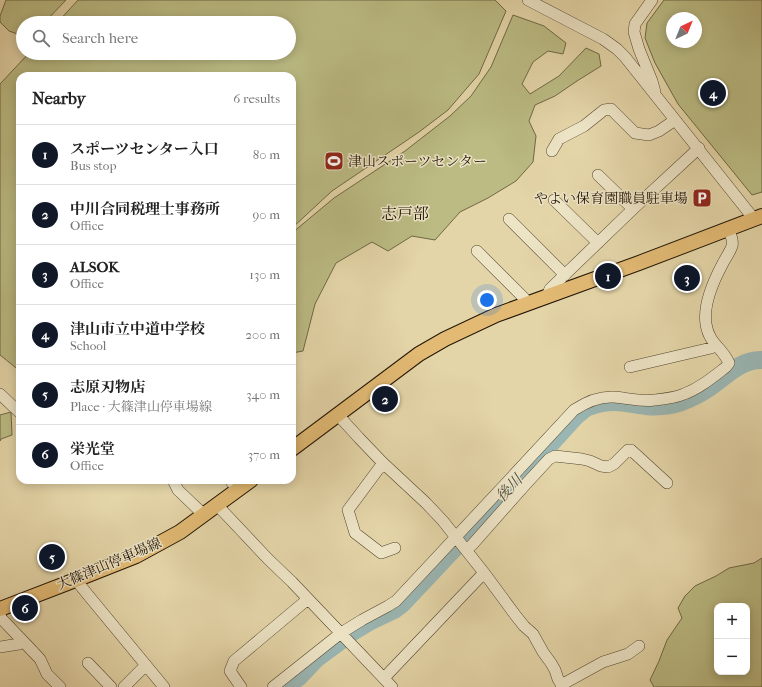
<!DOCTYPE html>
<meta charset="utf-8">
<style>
body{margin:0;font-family:"IM FELL French Canon","Noto Serif JP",serif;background:#f2f2f2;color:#222}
.controls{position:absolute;right:12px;bottom:12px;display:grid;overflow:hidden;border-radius:8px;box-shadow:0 2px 10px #0003}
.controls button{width:36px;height:36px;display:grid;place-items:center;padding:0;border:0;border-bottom:1px solid #e0e0e0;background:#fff;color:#222;font:20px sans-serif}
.compass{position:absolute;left:666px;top:12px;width:36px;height:36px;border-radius:50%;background:#fff;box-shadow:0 2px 10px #0003;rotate:43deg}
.you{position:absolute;left:487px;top:300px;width:14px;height:14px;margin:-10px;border:3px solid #fff;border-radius:50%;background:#1a73e8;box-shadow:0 0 0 6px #1a73e833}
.badge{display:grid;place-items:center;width:26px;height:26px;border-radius:50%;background:#111827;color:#fff;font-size:13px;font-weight:700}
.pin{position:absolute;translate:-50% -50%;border:2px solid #fff;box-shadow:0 1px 4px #0006}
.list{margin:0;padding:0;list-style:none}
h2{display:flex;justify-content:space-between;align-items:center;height:52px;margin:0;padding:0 16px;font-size:17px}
h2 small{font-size:13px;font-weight:400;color:#767676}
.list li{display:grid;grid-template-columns:26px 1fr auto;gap:12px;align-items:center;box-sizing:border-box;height:60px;padding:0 16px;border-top:1px solid #e0e0e0}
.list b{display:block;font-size:15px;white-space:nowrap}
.list p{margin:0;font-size:13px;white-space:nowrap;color:#767676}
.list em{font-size:13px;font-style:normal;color:#767676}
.icon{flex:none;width:22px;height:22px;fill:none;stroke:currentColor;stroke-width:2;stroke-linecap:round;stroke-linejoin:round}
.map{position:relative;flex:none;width:762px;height:687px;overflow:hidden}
.search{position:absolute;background:#fff;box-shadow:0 2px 10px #0003;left:16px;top:16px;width:280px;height:44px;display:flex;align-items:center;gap:10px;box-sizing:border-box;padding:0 14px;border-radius:22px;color:#767676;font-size:15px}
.panel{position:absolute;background:#fff;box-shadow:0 2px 10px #0003;left:16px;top:72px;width:280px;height:412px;border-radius:12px}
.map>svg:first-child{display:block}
.green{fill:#bbbb83;stroke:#6e6844;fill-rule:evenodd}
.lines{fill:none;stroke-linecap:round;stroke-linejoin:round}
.river{stroke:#9ab6b3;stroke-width:18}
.minor-casing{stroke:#52452e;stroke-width:12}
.major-casing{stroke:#221506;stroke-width:16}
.minor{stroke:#ede4c6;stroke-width:11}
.major{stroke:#e2ba74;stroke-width:14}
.labels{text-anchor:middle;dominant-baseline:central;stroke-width:3;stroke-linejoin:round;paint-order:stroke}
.poi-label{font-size:14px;fill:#221506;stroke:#ede4c6;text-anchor:start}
.street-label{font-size:14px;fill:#221506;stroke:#ede4c6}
.water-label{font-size:15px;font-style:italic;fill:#4c4d43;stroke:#ede4c6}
.quarter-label{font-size:16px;fill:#221506;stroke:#ede4c6}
</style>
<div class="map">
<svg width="762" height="687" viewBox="0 0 762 687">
<rect width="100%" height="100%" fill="#e4d5a8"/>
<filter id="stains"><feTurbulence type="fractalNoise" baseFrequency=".005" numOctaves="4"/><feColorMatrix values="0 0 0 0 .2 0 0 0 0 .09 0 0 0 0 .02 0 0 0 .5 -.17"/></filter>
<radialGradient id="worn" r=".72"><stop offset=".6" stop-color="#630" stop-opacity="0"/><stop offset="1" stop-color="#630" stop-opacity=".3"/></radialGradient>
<path class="green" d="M6,0H66L44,23H23V36L9,31L0,22V16Z
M78,0H495L506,11L479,74L448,110L419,132L332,191L292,228V76H20V371L0,355V84L29,53H289V23H57Z
M664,0H762V192L752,195L678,104L655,63L645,38L647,23ZM672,18H696V42H672Z
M513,15L544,26L566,43L563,54L548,51L533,62L522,84L530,94L559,76L586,48L599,54L601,66L577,81L555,96L535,105L529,121L536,136L533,162L516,181L488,198L460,212L435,240L412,236L388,251L372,242L336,263L315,304L303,351L292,353V233L334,198L405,151L450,116L471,96L491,67Z
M11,412L12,435L1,439L0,441V415Z
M762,558V687H654L650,680L659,661L667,640L682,618L678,608L685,596L695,586L716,576L729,568L754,563ZM717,606H747V672H717Z"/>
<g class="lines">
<path class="river" d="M286,687L299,677L316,659L354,631L369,622L394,610L402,604L497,503L576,416C580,413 584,409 588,407C596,404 607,402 615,402C625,402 636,405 646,406C656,407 669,406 679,403C690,399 700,394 709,388C725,377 741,359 762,360"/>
<defs>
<path id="minor" d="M528,0L603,39L617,49L625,57L754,219
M652,0L635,24L634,32L639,49L652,81L655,92
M552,151L559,139L584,126L604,110L611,109L635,133L649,135L659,131L675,120
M598,175L633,209
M554,200L598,243
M509,219L565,275
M477,251L524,298L527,303
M547,296L550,289L633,209L699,148
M630,367L711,348L715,344
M0,394L20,413
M338,415L359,438L383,463L426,503L443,521L485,574L516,616L524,626L533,634L543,652L551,663L555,670L558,679L563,687
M383,463L348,510L355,533L381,553L395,548
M173,480L178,490L204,515
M230,480L238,490
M217,505L268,559L292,582L392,687
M466,550L472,545L525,485L549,459L555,456L582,459L590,461L601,466L608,467L614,464L628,450H631L667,483
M78,579L80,585L88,595L164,687
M0,615L1,618L40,659L47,674L60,687
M0,647L19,644L23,641
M88,663L111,687
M384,678L480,577L485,574
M561,685L603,662L628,654L639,646
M124,687L146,665
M241,687L230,671L234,661L308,599
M273,687L341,633L362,620L388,606L396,601L510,479L574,410C586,402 599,396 614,397C627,398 641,402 654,400C664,399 675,398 684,394C700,388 713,377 726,367L729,363C722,347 709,344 706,324C703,305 713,282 722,265C725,259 730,252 732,246C734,240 730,234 728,228"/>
<path id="major" d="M292,449L419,354L445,339L496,315L639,263L762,216
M0,609L78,579L136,556L180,532L251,480"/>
</defs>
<use href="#minor" class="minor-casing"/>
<use href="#major" class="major-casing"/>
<use href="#minor" class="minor"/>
<use href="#major" class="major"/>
</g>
<defs>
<symbol id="stadium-square" viewBox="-11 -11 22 22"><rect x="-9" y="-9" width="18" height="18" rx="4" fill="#8f2418" stroke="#ede4c6"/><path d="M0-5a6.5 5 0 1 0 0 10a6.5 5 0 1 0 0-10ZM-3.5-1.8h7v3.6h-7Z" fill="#fff"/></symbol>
<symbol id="parking-square" viewBox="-11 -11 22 22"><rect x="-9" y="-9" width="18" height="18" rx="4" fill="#8f2418" stroke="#ede4c6"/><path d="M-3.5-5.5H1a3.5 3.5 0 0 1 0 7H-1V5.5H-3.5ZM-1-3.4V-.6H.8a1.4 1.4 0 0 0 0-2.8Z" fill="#fff"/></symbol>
</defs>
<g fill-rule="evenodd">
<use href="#stadium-square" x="323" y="150" width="22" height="22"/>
<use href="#parking-square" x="691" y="187" width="22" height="22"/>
</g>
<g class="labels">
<g class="poi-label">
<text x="348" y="161">津山スポーツセンター</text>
<text x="688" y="198" text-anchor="end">やよい保育園職員駐車場</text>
</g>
<g class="street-label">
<text transform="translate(109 564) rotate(-23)">大篠津山停車場線</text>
</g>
<g class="water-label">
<text transform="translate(509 488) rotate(-47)">後川</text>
</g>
<g class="quarter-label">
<text x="405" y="213">志戸部</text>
</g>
</g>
<rect width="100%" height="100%" filter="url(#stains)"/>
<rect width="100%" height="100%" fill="url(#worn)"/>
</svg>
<div class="controls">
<button>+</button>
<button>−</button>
</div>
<svg class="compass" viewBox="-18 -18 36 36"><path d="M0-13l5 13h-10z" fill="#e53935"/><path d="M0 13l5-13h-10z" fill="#767676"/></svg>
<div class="you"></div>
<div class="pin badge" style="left:608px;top:276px">1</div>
<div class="pin badge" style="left:385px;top:399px">2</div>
<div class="pin badge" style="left:687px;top:278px">3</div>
<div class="pin badge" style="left:713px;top:93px">4</div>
<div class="pin badge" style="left:52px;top:557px">5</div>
<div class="pin badge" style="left:25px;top:608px">6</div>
<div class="search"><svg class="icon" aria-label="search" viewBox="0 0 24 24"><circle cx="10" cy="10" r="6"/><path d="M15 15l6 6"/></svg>Search here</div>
<section class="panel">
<h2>Nearby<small>6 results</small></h2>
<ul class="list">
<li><span class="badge">1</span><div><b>スポーツセンター入口</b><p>Bus stop</p></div><em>80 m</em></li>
<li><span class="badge">2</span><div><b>中川合同税理士事務所</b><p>Office</p></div><em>90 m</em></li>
<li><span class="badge">3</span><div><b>ALSOK</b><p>Office</p></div><em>130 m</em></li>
<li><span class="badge">4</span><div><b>津山市立中道中学校</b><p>School</p></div><em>200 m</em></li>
<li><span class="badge">5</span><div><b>志原刃物店</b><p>Place · 大篠津山停車場線</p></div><em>340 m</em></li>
<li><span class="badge">6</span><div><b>栄光堂</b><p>Office</p></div><em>370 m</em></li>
</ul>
</section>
</div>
